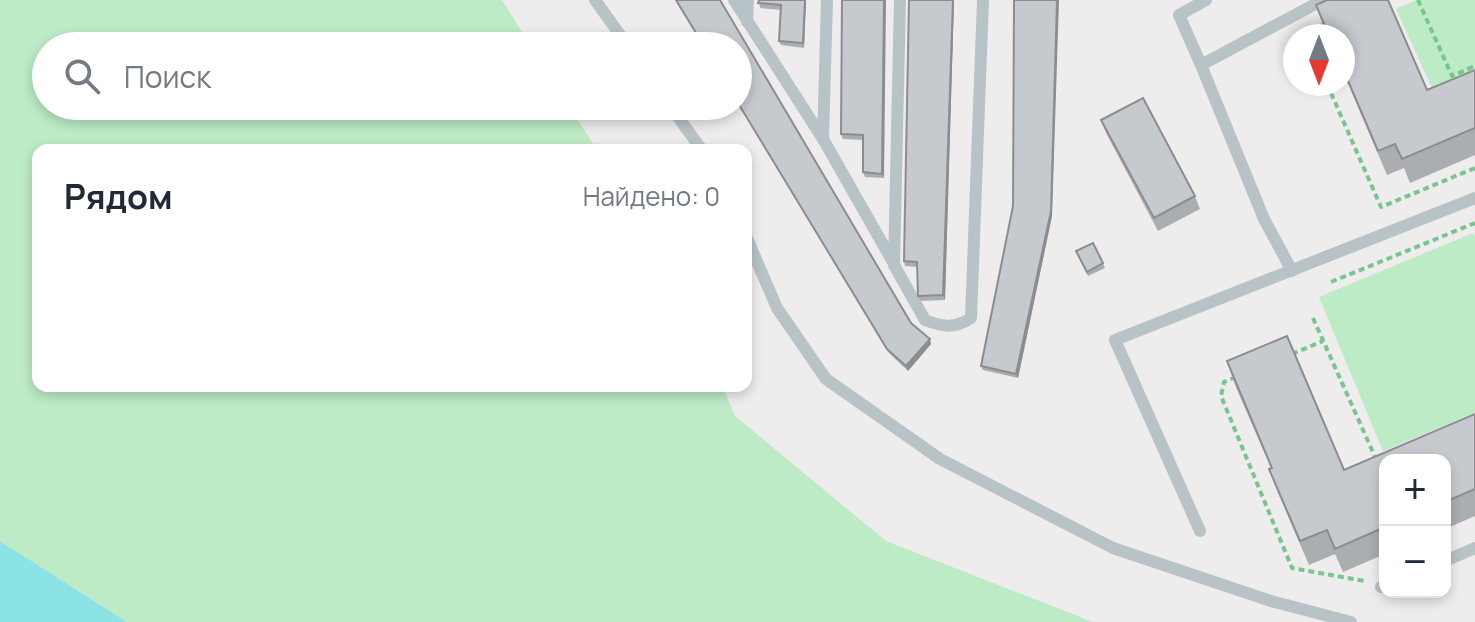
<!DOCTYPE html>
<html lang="ru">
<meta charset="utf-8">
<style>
body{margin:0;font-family:Manrope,sans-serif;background:#f2f2f3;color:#1f2937}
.controls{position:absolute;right:24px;bottom:24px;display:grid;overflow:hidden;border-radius:16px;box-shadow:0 4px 12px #0003}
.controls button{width:72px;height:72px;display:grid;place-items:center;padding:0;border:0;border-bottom:2px solid #e0e1e3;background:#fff;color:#1f2937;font:40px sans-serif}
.compass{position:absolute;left:1283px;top:24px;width:72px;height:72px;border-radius:50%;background:#fff;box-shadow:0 4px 12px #0003;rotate:180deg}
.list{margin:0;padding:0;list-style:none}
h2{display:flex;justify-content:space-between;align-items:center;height:104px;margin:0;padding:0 32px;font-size:34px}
h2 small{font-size:26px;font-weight:400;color:#747a83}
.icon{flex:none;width:44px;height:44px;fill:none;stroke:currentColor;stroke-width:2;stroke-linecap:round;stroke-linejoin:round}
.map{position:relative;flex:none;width:1475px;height:622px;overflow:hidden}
.search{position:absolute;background:#fff;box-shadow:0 4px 12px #0003;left:32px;top:32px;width:720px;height:88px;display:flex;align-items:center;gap:20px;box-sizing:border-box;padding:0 28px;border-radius:44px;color:#747a83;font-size:30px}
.panel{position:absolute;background:#fff;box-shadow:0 4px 12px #0003;left:32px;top:144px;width:720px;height:248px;border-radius:16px}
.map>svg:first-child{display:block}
.green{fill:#bcebc5}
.water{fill:#8ce3e5}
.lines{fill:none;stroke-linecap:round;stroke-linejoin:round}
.path{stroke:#77c690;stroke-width:4;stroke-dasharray:6 4;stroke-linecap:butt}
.service{stroke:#b8c3c8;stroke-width:12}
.wall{fill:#aaaeb1}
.shaded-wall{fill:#8b8d90}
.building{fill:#c6cace;stroke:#8b8d90;stroke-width:2}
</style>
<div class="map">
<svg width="1475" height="622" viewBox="0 0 1475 622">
<rect width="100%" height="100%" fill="#efeced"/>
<path class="green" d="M0,0H502L531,46H46V106H569L597,150H38V386H722L735,416L886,541L1093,622H127L0,541Z
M1416,0H1475V78L1435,95L1396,9Z
M1473,233L1475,238V413L1383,451L1319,297Z"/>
<path class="water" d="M0,541L127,622H0Z"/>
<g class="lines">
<path class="path" d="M1418,0L1452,76L1475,66
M1306,36L1305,33L1325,24
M1327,84L1381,207L1475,168
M1331,282L1475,223
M1313,318L1376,459
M1292,354L1323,341
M1236,377L1224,382L1221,396L1292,568L1365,581"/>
<path class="service" d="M595,0L628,46
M734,0L823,139L827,0
M900,0L894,265L925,320C943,327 954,329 971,318L983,0
M747,22L748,0
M1201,65L1179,15L1206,0
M670,106L702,150
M823,139L893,262
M746,236L777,308L826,379L940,459L1113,548L1271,601L1351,622
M1292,271L1264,219L1201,65L1323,0
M1200,531L1115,340L1475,198
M1445,561L1475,548
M1381,587L1385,586"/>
</g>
<path class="wall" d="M675,0H720L911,323L931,344L908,371L889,353L738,104V46H703Z
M759,0H806L804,48L781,45L779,41L781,10L760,8Z
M842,0L884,178L865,177L863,172V140L843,139L841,134Z
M909,0H954L945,300L920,301L918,296L917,267L905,266L904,261Z
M1316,5L1427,90L1475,70V155L1410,183L1404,168L1387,175L1343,72V36H1328Z
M1101,120L1195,196L1200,209L1158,231L1106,133Z
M1013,206L1052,216L1018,378L983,370L981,366Z
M1076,251L1103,263L1105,268L1088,276Z
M1227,361L1344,470L1475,414V516L1445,529V460H1385V554L1343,572L1335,554L1309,565L1278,493L1269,469L1271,468L1235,385Z"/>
<path class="shaded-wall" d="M805,0H806L804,48L803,43Z
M884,0H886L884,178L882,174Z
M953,0H954L945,300L943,295Z
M1057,0H1059L1052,216L1018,378L1016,374Z
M930,339L931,344L908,371L906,366Z"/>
<path class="building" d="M676,0H720L911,323L930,339L906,366L887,349L738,103V46H704Z
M759,0H805L803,43L779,41L781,5L758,3Z
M842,0H884L882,174L863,172V135L841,134Z
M909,0H953L943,295L918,296L917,262L904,261Z
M1014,0H1057L1051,211L1016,374L981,366L1013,206Z
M1327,0H1388L1427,90L1475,70V128L1402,159L1395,144L1378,151L1343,69V36H1329L1316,5Z
M1143,98L1195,196L1154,218L1101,120Z
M1093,243L1103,263L1087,272L1076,251Z
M1287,336L1344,470L1475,414V489L1445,502V460H1385V527L1335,549L1327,530L1300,541L1269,469L1272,468L1227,361Z"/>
</svg>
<div class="controls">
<button>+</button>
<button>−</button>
</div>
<svg class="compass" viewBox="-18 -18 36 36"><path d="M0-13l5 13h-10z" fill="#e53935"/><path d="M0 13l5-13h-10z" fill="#747a83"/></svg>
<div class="search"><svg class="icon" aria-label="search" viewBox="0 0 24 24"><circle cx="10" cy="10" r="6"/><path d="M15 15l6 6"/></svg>Поиск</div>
<section class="panel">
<h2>Рядом<small>Найдено: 0</small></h2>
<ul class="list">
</ul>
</section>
</div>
